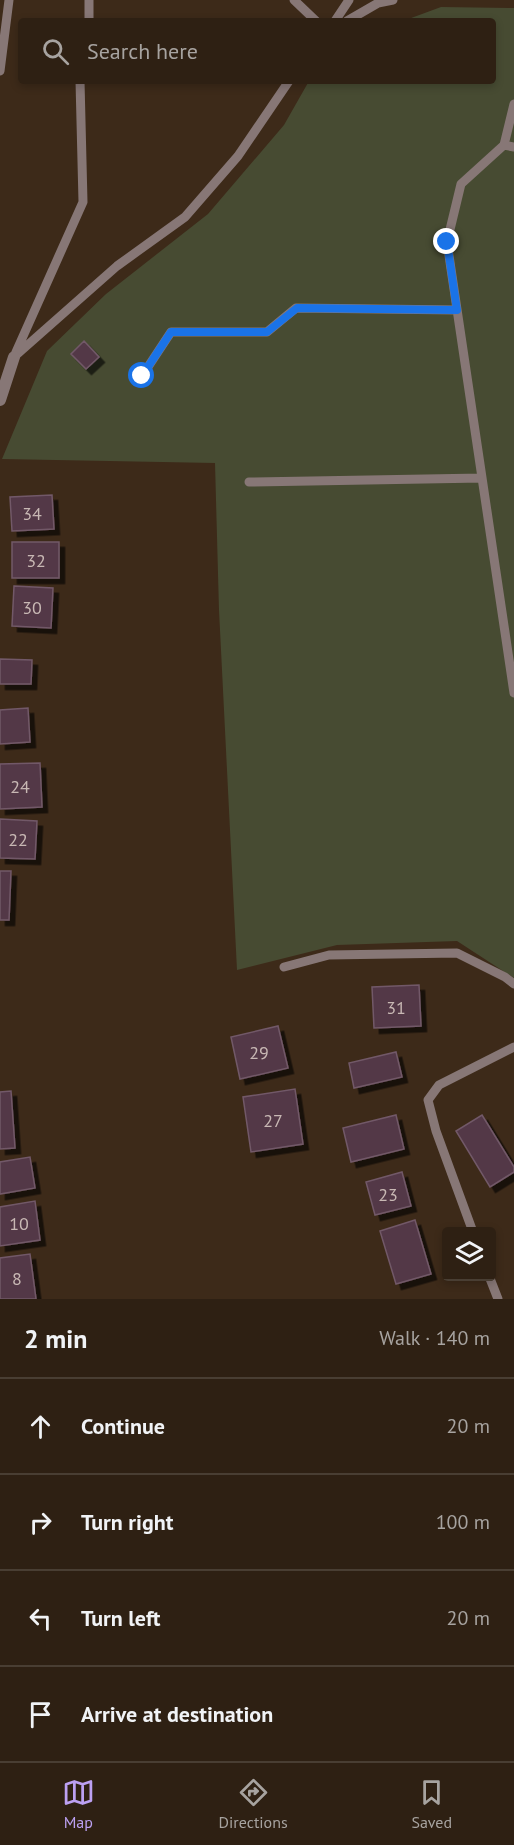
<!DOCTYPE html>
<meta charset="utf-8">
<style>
body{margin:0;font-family:"PT Sans",sans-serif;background:#3a2d21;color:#f1f3f6}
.controls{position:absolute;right:18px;bottom:18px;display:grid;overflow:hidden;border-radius:6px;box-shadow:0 3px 9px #0003}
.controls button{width:54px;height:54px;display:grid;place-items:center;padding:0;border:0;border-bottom:2px solid #493e33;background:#2e2013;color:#f1f3f6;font:30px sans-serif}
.stop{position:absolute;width:18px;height:18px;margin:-14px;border:4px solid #1a73e8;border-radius:50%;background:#fff}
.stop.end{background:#1a73e8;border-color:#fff;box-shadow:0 2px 6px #0008}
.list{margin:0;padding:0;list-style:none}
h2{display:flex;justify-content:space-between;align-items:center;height:78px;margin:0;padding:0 24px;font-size:26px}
h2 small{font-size:20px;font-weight:400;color:#a7a3a0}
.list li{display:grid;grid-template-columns:39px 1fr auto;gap:18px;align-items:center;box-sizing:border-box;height:96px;padding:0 24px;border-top:2px solid #493e33}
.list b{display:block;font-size:22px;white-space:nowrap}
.list em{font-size:20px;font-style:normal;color:#a7a3a0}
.icon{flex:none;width:33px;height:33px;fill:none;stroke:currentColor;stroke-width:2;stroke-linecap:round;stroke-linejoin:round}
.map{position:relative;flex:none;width:514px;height:1299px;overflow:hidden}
.search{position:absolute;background:#2e2013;box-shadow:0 3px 9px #0003;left:18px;right:18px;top:18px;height:66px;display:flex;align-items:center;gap:15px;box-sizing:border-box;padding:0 21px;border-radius:6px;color:#a7a3a0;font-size:22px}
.sheet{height:462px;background:#2e2013}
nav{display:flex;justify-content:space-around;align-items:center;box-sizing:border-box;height:84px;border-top:2px solid #493e33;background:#2e2013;font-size:16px;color:#a7a3a0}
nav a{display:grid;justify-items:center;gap:3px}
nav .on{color:#bca0f2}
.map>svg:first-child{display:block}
.green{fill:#474b32}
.building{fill:#523847;stroke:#725968;stroke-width:1.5;filter:url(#shadow)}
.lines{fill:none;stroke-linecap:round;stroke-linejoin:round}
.service{stroke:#877776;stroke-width:9}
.minor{stroke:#877776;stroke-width:12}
.route{stroke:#1a73e8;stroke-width:8}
.labels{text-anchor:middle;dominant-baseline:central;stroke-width:4.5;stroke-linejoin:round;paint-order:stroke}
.number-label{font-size:18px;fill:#c8b8b4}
</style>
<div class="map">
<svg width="514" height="1299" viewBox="0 0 514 1299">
<defs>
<filter id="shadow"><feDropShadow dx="5.5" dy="5.5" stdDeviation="0" flood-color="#0009"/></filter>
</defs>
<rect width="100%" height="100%" fill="#3d2a19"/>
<path class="green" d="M441,7L514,8V978L457,941L337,945L237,970L219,610L215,463L2,459L47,351L106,294L208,214L284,125L309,81H493V21H403Z"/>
<path class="building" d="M84,341L99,357L86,369L71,354Z
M52,495L54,529L12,531L10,497Z
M12,542H59V578H12Z
M14,586L53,588L51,628L12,626Z
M0,659L32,660L31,684H0Z
M28,708L30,742L0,744V710Z
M40,763L42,807L0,809V764Z
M0,819L37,821L35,859L0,858Z
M0,871H11L9,920H0Z
M419,985L421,1026L374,1028L372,987Z
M278,1026L288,1068L240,1079L231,1037Z
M396,1052L402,1077L354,1088L349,1063Z
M295,1089L303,1144L251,1152L243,1097Z
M11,1091L15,1148L0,1149V1092Z
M396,1115L404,1149L351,1162L343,1128Z
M482,1115L514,1167V1172L490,1187L456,1131Z
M30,1157L35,1188L0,1194V1162Z
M402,1172L411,1206L375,1215L366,1182Z
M35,1201L40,1240L0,1246V1207Z
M415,1220L431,1274L396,1284L380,1231Z
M30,1254L36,1299H0V1258Z"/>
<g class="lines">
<path class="service" d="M294,0L316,21
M89,21V0
M335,21L349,0
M347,21L378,3L393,0
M0,71L9,0
M504,145L514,104
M514,147L504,145L461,184L447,242L514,693
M16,352L83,202L80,81
M14,357L117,266L185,217L238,156L289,81
M142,376L171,332H267L296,308L457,310
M249,482L482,478
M284,967L329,955L457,953L505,977L514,984
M473,1232L436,1131L428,1100L439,1085L514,1047
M489,1276L498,1299"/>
<path class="minor" d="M0,400L14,357"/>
</g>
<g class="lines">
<path class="route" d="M142,376L171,332H267L297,308L457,310L447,242"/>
</g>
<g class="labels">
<g class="number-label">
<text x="32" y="513">34</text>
<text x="36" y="560">32</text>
<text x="32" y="607">30</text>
<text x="20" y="786">24</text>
<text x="18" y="839">22</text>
<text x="396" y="1007">31</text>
<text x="259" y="1052">29</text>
<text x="273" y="1120">27</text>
<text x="388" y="1194">23</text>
<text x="19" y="1223">10</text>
<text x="17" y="1278">8</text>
</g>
</g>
</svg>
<div class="controls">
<button><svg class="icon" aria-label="layers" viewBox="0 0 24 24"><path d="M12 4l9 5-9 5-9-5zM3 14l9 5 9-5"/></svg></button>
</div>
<div class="stop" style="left:142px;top:376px"></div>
<div class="stop end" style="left:447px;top:242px"></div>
<div class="search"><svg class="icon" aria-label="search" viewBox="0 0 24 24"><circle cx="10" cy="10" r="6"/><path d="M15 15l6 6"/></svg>Search here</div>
</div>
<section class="sheet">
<h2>2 min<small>Walk · 140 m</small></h2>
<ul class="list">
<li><svg class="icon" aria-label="ahead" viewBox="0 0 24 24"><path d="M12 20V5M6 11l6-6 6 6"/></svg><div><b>Continue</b></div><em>20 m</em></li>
<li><svg class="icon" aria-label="right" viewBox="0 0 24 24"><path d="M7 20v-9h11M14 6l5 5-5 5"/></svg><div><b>Turn right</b></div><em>100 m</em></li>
<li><svg class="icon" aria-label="left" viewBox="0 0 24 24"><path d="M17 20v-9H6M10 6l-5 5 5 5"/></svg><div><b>Turn left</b></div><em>20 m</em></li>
<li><svg class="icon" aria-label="arrive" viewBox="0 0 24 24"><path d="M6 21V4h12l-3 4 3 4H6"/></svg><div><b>Arrive at destination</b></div></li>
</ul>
</section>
<nav>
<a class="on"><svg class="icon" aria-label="map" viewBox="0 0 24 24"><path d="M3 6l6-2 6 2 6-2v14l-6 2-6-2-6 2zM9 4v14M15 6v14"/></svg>Map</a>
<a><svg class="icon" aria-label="directions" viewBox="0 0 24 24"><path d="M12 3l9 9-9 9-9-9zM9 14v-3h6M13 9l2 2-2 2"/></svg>Directions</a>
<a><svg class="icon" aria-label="saved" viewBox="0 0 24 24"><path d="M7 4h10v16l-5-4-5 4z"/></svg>Saved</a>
</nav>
